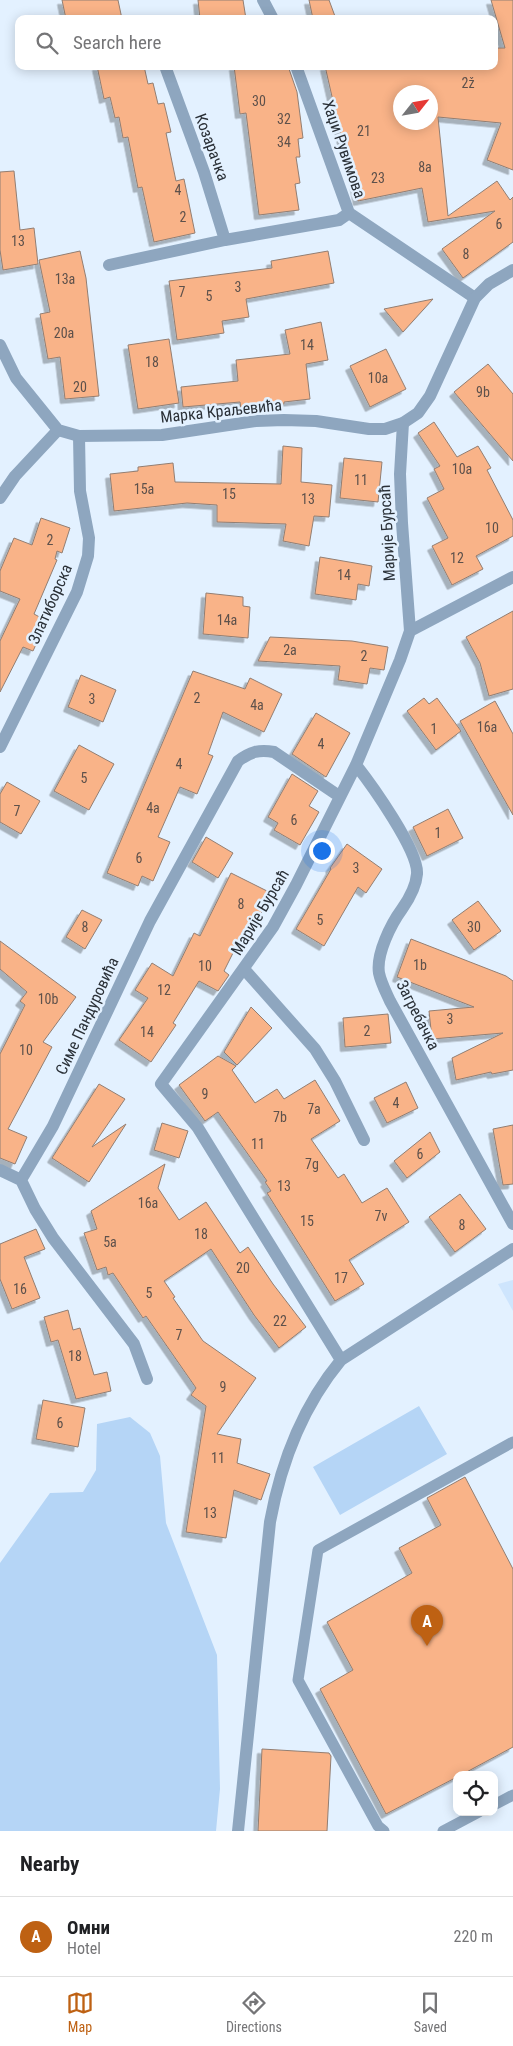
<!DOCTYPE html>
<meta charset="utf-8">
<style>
body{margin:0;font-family:"Roboto Condensed",sans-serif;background:#f2f2f2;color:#202124}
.controls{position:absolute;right:15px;bottom:15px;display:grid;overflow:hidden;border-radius:10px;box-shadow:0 2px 12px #0003}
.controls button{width:45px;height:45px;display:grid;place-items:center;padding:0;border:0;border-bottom:1px solid #e0e0e0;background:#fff;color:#202124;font:25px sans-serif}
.compass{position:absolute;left:393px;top:85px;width:45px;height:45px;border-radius:50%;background:#fff;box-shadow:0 2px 12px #0003;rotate:59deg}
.you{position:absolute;left:321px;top:850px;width:18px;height:18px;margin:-12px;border:4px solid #fff;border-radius:50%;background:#1a73e8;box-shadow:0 0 0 8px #1a73e833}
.badge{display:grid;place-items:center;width:32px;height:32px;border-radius:50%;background:#be6113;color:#fff;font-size:16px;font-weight:700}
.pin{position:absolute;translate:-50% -41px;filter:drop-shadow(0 1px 2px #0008)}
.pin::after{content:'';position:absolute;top:26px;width:18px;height:15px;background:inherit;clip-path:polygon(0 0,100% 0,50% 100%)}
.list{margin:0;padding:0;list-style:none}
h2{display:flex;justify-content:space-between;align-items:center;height:65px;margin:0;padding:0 20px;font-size:21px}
h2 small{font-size:16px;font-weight:400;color:#757577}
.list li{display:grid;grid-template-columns:32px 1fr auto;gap:15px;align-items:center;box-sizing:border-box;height:80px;padding:0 20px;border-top:1px solid #e0e0e0}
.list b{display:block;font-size:19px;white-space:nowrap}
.list p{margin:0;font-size:16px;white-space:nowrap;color:#757577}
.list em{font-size:16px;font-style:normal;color:#757577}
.icon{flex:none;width:28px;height:28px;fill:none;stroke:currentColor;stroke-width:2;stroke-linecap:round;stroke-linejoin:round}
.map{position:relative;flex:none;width:513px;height:1831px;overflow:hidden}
.search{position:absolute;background:#fff;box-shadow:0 2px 12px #0003;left:15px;right:15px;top:15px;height:55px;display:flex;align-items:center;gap:12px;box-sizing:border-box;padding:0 18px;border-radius:10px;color:#757577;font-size:19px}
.sheet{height:145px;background:#fff}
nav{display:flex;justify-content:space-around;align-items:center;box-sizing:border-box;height:70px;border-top:1px solid #e0e0e0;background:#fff;font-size:14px;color:#757577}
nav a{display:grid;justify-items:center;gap:2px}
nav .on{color:#be6113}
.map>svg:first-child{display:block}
.built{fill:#cee5fd}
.green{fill:#b5d5f6}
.building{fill:#f9b388;stroke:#927e72;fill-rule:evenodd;filter:url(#shadow)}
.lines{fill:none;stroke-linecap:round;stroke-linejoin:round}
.service{stroke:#8ea6bf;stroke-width:11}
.minor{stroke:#8ea6bf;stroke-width:12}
.tertiary{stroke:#8ea6bf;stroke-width:12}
.labels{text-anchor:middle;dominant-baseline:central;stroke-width:5;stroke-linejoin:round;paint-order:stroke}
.number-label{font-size:14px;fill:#5e514b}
.street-label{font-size:16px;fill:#2a3037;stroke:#e3f1ff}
</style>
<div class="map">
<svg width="513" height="1831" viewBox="0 0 513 1831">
<defs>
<filter id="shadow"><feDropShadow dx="-4.5" dy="4.5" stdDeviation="0" flood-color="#0004"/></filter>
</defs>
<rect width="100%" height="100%" fill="#e3f1ff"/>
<path class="built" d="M513,1280V1311L498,1284Z"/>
<path class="green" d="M419,1406L447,1454L340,1515L313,1467Z
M130,1417L150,1433L160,1456L166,1523L217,1655L220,1789L216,1831H0V1563L50,1493L83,1492L96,1470L97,1424Z"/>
<path class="building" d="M62,0H118L122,19H66Z
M198,0H243L246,19H200Z
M309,0H329L336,19H313Z
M491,0H513V170L487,160L501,123L438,117L448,216L497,181L510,200L513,197V242L463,278L442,249L495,211L428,222L422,188L358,201L348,148L344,149L325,66H494V48H505ZM400,92H430V122H400Z
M97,66H144L148,84L153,83L158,104L164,103L171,132L166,133L176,181L184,179L195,233L154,242L142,187L138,188L128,137L123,138L119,117L115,118L110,97L104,99Z
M234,66H288L297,92L303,138L298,139L300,157H296L300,183L295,184L299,210L259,215L246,113L240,114Z
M14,171L20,230L34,228L38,264L3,270L0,250V172Z
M80,251L86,278L99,396L65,399L60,357L48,359L40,314L50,312L39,260Z
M328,251L334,283L246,299L249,317L222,321L224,333L177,340L169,281L272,268L271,261Z
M433,299L403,332L384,309Z
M321,322L328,360L306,364L310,399L284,402V404L241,409L240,402L183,407L181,387L238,381L236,360L290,354L285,330Z
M169,339L179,403L138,409L128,345Z
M386,349L406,389L370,407L350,366Z
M488,364L513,394V461L454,392Z
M434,422L457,457L478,446L491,468L487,470L513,520V536L476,556L483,569L452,585L432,546L448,538L427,498L444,489L434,469L440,466L418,433Z
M283,446L302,448L301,482L332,485L329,517L314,516L309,546L283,541L286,524L217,522V505L187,503L114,511L110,474L138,471V467L173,463L175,482L281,484Z
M344,458L382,462L378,502L340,498Z
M41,518L70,528L62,553L57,551L55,559L57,560L34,614L47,621L33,651L23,647L0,692V641L20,599L0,591V571L14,538L32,545Z
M320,557L372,566L369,586L358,584L356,600L315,594Z
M206,593L243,597V606L250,607L248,638L203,634Z
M513,611V689L489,696L480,663L466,637Z
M270,637L352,641L388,647L384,670L370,668L367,684L338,680L340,666L258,661Z
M193,671L245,689L250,678L282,694L264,732L223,712L208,754L213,756L197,794L180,787L158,837L170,842L153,881L142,876L138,886L107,873Z
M81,675L116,690L103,722L68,707Z
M424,698L429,704L437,698L461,731L436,750L407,711Z
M495,701L513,734V815L460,721Z
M316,713L350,733L326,777L292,754Z
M79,745L114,764L89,810L54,791Z
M292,774L318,791L309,806L319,812L300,845L274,830L278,823L268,817Z
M7,782L40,801L21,834L0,822V794Z
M448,809L463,838L427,856L413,827Z
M206,837L233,853L218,878L192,862Z
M347,844L382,869L366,893L358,887L324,946L296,929L331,869L330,868Z
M231,873L271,893L251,934L244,931L224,971L229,975L218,991L199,981L173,1023L176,1025L151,1062L119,1040L148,998L135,990L152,963L173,976L194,933L200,936Z
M478,901L501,931L474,950L452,920Z
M82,910L102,920L85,949L66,937Z
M411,939L506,976L513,981V1070L492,1074L491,1072L456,1080L452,1058L503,1033L432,1039L429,1011L474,1007L397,977Z
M0,941L76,997L43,1042L52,1047L8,1129L27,1137L15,1164L0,1158V1054L25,1005L20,1001L27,992L0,969Z
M251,1007L272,1028L237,1065L224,1052Z
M388,1014L391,1043L345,1047L343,1018Z
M218,1056L236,1066L232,1070L255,1103L277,1089L284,1099L315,1080L340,1121L311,1139L338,1178L344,1174L362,1203L387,1188L409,1222L349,1260L364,1284L335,1301L267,1193L271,1191L265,1182L267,1181L218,1112L205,1121L179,1085Z
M406,1082L418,1108L387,1123L374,1098Z
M99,1084L125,1099L92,1147L126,1124L89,1182L52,1158Z
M162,1123L188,1131L179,1158L154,1150Z
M513,1125V1184L503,1185L493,1129Z
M430,1132L440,1152L407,1178L394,1161Z
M165,1164L158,1188L179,1220L206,1202L240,1253L248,1247L273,1284L306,1327L279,1348L254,1315L211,1249L164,1281L175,1297L173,1298L203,1341L256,1378L217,1434L241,1439L237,1463L270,1474L261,1500L234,1490L226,1538L186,1532L206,1406L191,1395L196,1388L146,1316L143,1318L113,1273L108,1275L106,1267L97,1270L84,1233L97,1229L91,1211Z
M460,1194L486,1229L455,1252L429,1217Z
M36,1229L45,1249L24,1257L40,1298L12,1309L0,1279V1244Z
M68,1310L73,1330L80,1328L94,1375L107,1372L111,1391L76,1399L58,1340L51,1342L44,1317Z
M43,1400L85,1408L78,1447L36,1439Z
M465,1477L513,1569V1747L461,1775H457V1777L386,1814L320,1689L353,1670L327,1622L412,1573L399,1548L441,1525L427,1498Z
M262,1749L329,1753L331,1756L327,1831H258Z"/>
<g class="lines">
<path class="service" d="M494,1805L513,1795
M384,1831L378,1826L298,1680L318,1550L513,1442
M443,1831L479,1812"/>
<path class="minor" d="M263,0L273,19
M165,66L204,172L225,240
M296,66L349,213L475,298
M109,265L225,240L339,220L349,213
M0,498L15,476L58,430
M410,631L513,577
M0,747L77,592L88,556L89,538L80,491L79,436
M356,765C371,784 419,851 417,874C416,887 409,899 402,909C391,924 376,954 379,973C381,983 386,992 390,1001L513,1224
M244,969L315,1049L335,1081L364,1140
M0,1170L21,1180
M341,1360L198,1128L161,1084L273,927L296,885L356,765L400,660L410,631L402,523L400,474L403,423
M147,1379L134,1344L53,1238L35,1209L21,1180L53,1126L150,921L238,761C250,752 259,749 274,752L339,796
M238,1831L270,1522C281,1462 302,1407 341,1360L513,1249"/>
<path class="tertiary" d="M0,345L16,378L58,430L79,436L162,435L256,421L284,420L316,421L369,429H385L403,423L418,413L430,396L475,298L489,284L513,270"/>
</g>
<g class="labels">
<g class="number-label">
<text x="468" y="83">2ž</text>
<text x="259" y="101">30</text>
<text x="284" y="119">32</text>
<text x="364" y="131">21</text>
<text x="284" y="142">34</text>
<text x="425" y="167">8a</text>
<text x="378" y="178">23</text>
<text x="178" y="190">4</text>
<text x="183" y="217">2</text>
<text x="499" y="224">6</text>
<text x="18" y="241">13</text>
<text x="466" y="254">8</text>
<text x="65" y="279">13a</text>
<text x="238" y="287">3</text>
<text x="182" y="292">7</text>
<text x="209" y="296">5</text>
<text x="64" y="333">20a</text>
<text x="307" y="345">14</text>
<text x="152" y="362">18</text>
<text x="378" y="378">10a</text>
<text x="80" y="387">20</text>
<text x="483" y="392">9b</text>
<text x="462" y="469">10a</text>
<text x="361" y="480">11</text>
<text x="144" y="489">15a</text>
<text x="229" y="494">15</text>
<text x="308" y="499">13</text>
<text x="492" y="528">10</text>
<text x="50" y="540">2</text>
<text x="457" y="558">12</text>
<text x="344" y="575">14</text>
<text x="227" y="620">14a</text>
<text x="290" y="650">2a</text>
<text x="364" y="656">2</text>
<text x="197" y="698">2</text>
<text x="92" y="699">3</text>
<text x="257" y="705">4a</text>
<text x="487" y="727">16a</text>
<text x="434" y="729">1</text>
<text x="321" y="744">4</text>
<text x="179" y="764">4</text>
<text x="84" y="778">5</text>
<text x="153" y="808">4a</text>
<text x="17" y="811">7</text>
<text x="294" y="820">6</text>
<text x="438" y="833">1</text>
<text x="139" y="858">6</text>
<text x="356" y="868">3</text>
<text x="241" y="904">8</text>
<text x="320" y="920">5</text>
<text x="85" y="927">8</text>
<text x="474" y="927">30</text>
<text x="420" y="965">1b</text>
<text x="205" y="966">10</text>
<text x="164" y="990">12</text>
<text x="48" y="999">10b</text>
<text x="450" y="1019">3</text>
<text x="367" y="1031">2</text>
<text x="147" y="1032">14</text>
<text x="26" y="1050">10</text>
<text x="205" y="1094">9</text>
<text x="396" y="1103">4</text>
<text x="314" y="1109">7a</text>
<text x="280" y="1117">7b</text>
<text x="258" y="1144">11</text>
<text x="420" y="1154">6</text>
<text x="312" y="1164">7g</text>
<text x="284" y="1186">13</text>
<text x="148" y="1203">16a</text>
<text x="381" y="1216">7v</text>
<text x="307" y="1221">15</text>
<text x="462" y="1225">8</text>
<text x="201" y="1234">18</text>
<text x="110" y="1242">5a</text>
<text x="243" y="1268">20</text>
<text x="341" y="1278">17</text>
<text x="20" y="1289">16</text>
<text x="149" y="1293">5</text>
<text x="280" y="1321">22</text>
<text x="179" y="1335">7</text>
<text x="75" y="1356">18</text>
<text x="223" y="1387">9</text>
<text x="60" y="1423">6</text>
<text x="218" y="1458">11</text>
<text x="210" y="1513">13</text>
</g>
<g class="street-label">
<text transform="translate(212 147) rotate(70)">Козарачка</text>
<text transform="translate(344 149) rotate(71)">Хаџи Рувимова</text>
<text transform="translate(221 411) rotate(-6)">Марка Краљевића</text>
<text transform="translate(387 533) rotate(-93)">Марије Бурсаћ</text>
<text transform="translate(50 604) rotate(-66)">Златиборска</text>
<text transform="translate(260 912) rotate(-59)">Марије Бурсаћ</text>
<text transform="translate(418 1015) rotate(63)">Загребачка</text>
<text transform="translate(87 1016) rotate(-65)">Симе Пандуровића</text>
</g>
</g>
</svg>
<div class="controls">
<button><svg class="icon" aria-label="locate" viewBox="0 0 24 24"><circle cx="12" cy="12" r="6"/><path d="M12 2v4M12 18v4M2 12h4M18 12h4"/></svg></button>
</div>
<svg class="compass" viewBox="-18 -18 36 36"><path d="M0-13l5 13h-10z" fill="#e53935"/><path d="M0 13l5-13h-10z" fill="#757577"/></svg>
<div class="you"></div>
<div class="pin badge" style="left:427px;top:1646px">A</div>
<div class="search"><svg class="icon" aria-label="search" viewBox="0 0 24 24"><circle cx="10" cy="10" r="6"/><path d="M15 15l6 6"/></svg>Search here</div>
</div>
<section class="sheet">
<h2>Nearby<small></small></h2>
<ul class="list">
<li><span class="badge">A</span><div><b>Омни</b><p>Hotel</p></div><em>220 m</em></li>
</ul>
</section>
<nav>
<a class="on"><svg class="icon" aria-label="map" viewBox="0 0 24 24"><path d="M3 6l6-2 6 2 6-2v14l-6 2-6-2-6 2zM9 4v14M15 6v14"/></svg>Map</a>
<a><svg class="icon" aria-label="directions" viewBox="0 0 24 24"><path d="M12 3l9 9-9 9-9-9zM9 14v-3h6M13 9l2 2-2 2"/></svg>Directions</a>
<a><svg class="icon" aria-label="saved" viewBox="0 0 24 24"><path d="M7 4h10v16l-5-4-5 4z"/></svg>Saved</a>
</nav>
